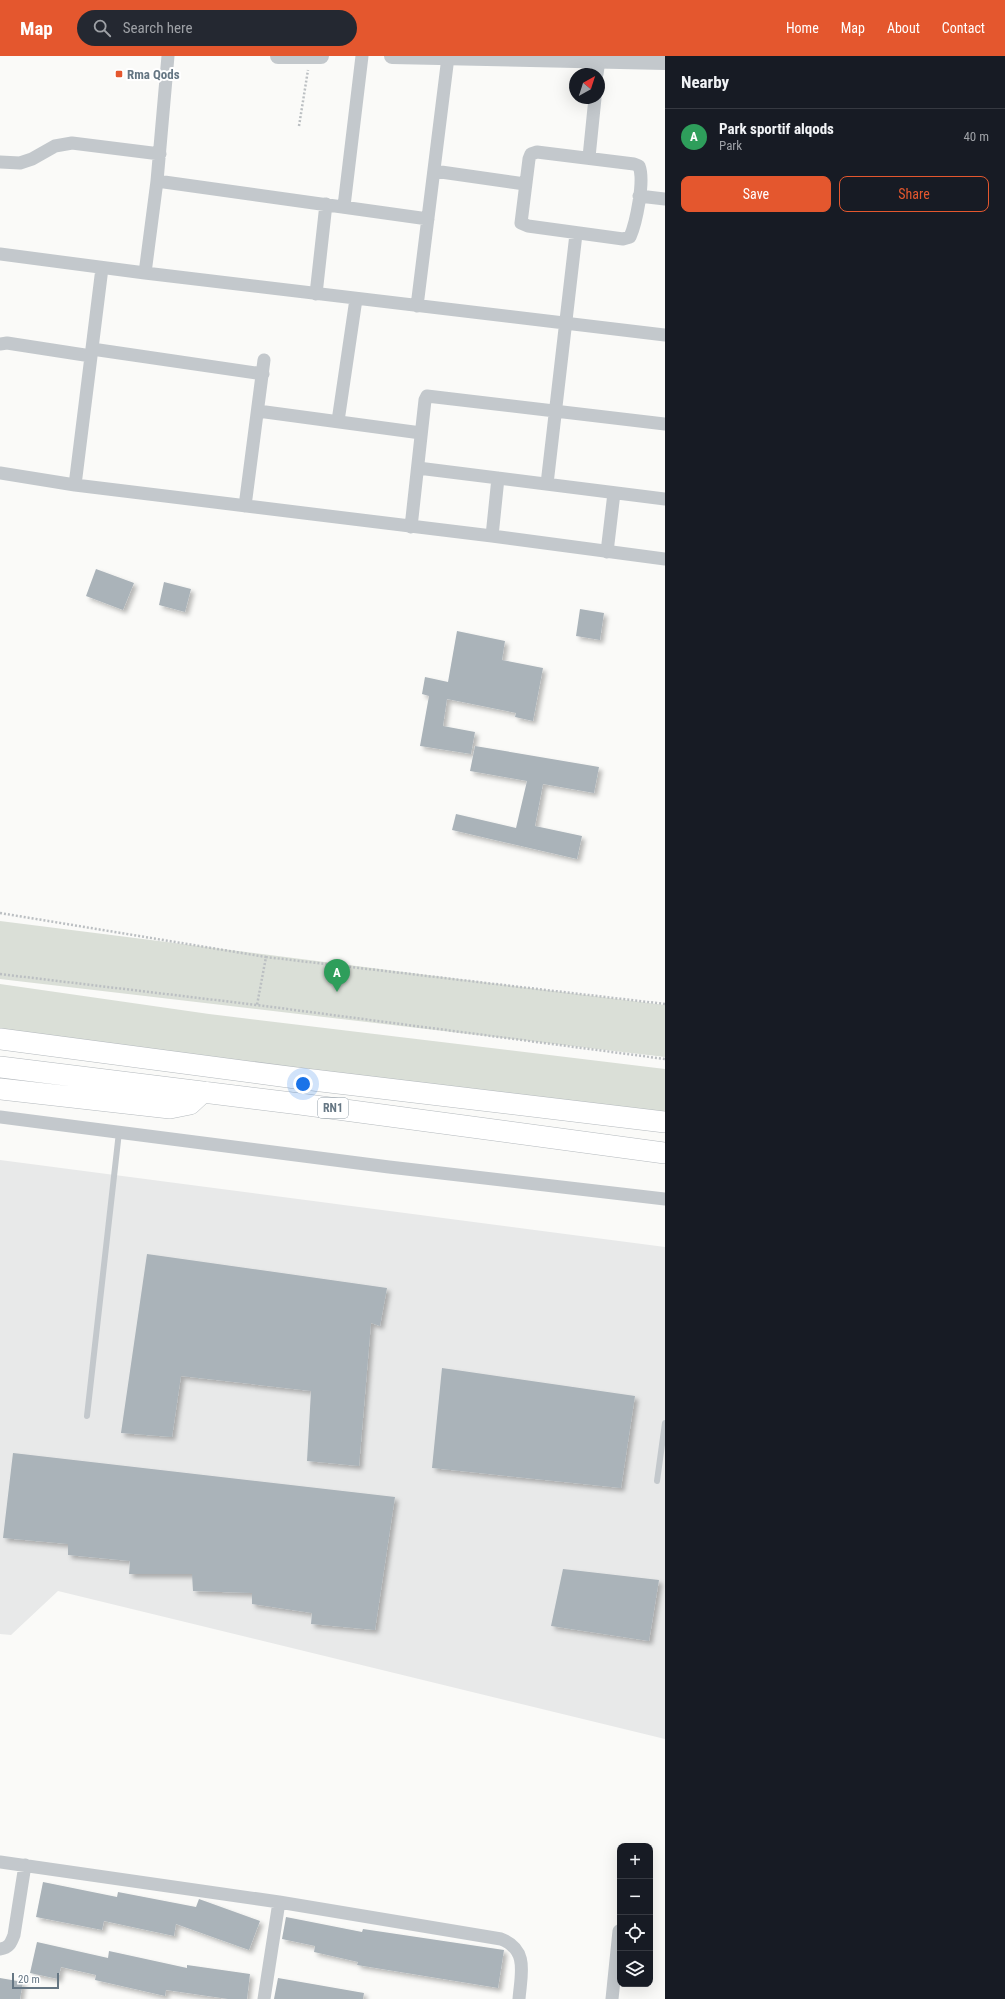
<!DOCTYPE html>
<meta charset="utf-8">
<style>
body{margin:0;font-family:"Roboto Condensed",sans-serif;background:#242831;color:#f1f3f6}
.controls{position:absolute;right:12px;bottom:12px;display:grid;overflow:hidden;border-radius:8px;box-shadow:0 4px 16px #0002}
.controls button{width:36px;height:36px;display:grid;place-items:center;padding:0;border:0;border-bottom:1px solid #363941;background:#171b24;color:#f1f3f6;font:20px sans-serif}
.compass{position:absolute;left:569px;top:12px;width:36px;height:36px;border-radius:50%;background:#171b24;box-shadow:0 4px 16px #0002;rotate:39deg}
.scale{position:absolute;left:12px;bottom:10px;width:47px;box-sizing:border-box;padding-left:4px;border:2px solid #657683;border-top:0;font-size:11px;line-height:14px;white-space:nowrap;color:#657683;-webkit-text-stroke:3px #fff;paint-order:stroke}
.you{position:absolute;left:303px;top:1028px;width:14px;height:14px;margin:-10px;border:3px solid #fff;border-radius:50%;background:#1a73e8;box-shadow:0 0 0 6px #1a73e833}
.badge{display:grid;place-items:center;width:26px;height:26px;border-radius:50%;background:#e4572e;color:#fff;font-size:13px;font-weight:700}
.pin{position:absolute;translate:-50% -33px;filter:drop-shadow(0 1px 2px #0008)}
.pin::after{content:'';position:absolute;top:21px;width:14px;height:12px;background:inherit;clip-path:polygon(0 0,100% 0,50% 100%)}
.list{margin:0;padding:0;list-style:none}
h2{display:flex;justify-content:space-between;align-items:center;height:52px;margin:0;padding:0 16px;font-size:17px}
h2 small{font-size:13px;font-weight:400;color:#9ea1a6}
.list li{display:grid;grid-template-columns:26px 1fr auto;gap:12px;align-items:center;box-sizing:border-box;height:56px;padding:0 16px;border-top:1px solid #363941}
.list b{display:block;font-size:15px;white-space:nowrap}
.list p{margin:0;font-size:13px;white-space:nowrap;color:#9ea1a6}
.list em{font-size:13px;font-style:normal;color:#9ea1a6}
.actions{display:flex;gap:8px;padding:12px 16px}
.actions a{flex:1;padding:9px 0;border:1px solid #e4572e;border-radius:8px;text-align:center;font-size:14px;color:#e4572e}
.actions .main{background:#e4572e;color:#fff}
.icon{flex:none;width:22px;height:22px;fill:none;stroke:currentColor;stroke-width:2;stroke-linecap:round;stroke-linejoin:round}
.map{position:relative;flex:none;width:665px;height:1943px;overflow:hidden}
header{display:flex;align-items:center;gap:24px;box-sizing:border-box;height:56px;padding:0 20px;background:#e4572e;color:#fff}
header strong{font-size:19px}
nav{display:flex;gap:22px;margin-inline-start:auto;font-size:14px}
.search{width:280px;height:36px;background:#242831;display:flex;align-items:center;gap:10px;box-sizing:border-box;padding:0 14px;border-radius:22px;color:#9ea1a6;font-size:15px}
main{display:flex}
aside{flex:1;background:#171b24}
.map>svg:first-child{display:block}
.built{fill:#e8e9e9}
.green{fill:#dadfd7}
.building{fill:#aab3b9;filter:url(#shadow)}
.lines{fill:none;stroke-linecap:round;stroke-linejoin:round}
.trunk-casing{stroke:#b4b9bd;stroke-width:22}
.path{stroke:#bbbfc2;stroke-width:2.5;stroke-dasharray:2 2;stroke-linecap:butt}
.service{stroke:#c3c8cc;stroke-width:6}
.minor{stroke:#c3c8cc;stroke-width:13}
.tertiary{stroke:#c3c8cc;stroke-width:16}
.trunk{stroke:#fff;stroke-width:21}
.poi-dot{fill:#e4572e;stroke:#fff;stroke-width:1.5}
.labels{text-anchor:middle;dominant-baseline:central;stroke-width:4;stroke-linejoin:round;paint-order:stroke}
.shield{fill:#fff;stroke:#939fa8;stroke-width:1}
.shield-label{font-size:12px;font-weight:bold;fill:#657683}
.poi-label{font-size:13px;font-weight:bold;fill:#657683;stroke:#fff;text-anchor:start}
</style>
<header>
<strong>Map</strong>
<div class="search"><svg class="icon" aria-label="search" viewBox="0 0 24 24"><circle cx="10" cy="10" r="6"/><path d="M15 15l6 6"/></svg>Search here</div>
<nav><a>Home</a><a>Map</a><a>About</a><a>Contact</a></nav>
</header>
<main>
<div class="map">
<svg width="665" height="1943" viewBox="0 0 665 1943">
<defs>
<filter id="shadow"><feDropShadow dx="3.5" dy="3.5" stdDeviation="2" flood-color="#0004"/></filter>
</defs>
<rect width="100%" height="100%" fill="#fafaf8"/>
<path class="built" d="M0,1104L665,1191V1683L58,1535L11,1579L0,1578Z"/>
<path class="green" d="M0,865L665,949V1001L0,923Z
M0,928L209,958L665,1013V1056L0,976Z"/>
<path class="building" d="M96,513L134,527L123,554L86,540Z
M164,526L191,533L185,556L159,549Z
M580,553L604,557L600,584L576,580Z
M457,575L505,585L502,604L543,612L533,665L515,661L516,657L447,643L443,670L475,676L471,698L420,690L429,640L422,638L425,621L448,626Z
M475,690L599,711L594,737L543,728L535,770L582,780L577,803L452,774L456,758L516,772L527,725L470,715Z
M147,1198L387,1232L380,1270L371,1267L359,1410L307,1405L311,1335L181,1320L172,1381L121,1377Z
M442,1312L635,1340L621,1432L432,1412Z
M13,1397L395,1441L375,1574L311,1568L312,1557L252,1548V1537L193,1535L192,1518H129L130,1505L68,1499V1488L3,1482Z
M563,1513L659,1524L649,1585L551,1570Z
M43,1826L117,1841L118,1836L196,1851L199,1843L260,1865L249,1894L176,1868L174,1880L104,1865L102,1874L36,1861Z
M286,1861L362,1876L363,1873L504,1894L498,1932L357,1909L358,1906L314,1896L315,1890L282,1883Z
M37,1886L108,1902L109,1895L187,1912V1909L250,1918L247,1943H228L166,1934L165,1940L95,1924L96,1919L61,1911L58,1923L30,1917Z
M0,1922L23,1926L20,1943H0Z
M278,1922L364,1937L363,1943H274Z"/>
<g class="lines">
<defs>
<path id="trunk" d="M0,983L296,1022L665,1066
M0,1011L300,1048L665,1097
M0,1033L170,1052L190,1048L203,1036"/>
</defs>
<use href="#trunk" class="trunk-casing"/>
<path class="path" d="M299,70L308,14
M0,857L266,901
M0,918L257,949
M665,948L266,901L257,949L665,1003"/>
<path class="service" d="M87,1360L119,1076
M657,1425L665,1367"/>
<path class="minor" d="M597,18L599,4
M537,96L634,108L639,110C645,125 636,167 630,181L623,183L528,170L521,167L529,103L531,98Z
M589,101L595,42
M0,106L20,107L32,103L55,90L72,87L160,98
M434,115L525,128
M157,125L428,163
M639,140L665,143
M344,150L362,0
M0,198L145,217L665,279
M145,217L157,125L168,0
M316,238L326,148
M417,250L448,1
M0,288L7,287L91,300
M92,293L263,318
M258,355L421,377
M338,365L356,243
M418,412L665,443
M0,417L75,429L492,480L665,503
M547,428L576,178
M75,429L102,212
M245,450L264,304
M411,471L425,344L427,340L665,368
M492,480L498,422
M607,496L614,437
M0,1061L389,1111L665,1143
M0,1806L279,1846L501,1883C529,1894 521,1918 519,1943
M0,1893C9,1892 11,1887 14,1879L25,1809
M264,1943L279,1846
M612,1943L619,1875"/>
<path class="tertiary" d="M278,0H321
M392,0L665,6"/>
<use href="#trunk" class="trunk"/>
</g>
<rect class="poi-dot" x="115" y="14" width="8" height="8" rx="2"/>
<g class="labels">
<rect class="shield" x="318" y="1042" width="30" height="20" rx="3"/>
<g class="shield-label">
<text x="333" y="1052">RN1</text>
</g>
<g class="poi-label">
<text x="127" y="18">Rma Qods</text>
</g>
</g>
</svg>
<div class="controls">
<button>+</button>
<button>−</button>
<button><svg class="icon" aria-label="locate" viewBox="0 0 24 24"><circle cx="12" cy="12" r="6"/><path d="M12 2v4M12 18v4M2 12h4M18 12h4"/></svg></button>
<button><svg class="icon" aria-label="layers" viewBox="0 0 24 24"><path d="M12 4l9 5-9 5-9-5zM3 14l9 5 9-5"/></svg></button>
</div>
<svg class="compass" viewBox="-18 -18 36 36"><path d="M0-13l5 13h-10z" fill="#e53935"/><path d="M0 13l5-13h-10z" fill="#9ea1a6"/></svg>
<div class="scale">20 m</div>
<div class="you"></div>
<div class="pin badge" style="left:337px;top:936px;background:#2e9e5b">A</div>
</div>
<aside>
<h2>Nearby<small></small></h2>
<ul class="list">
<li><span class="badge" style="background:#2e9e5b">A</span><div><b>Park sportif alqods</b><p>Park</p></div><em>40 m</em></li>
</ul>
<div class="actions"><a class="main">Save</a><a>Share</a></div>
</aside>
</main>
